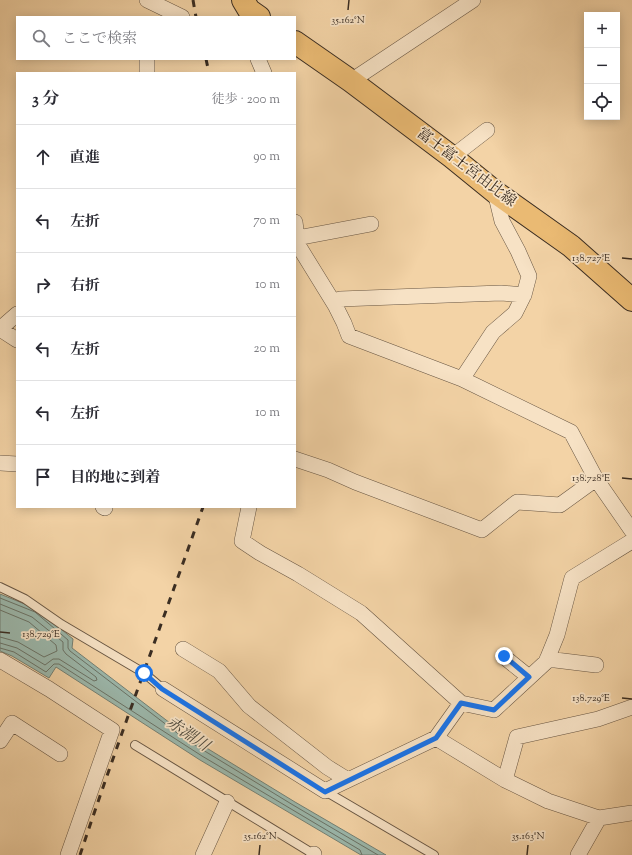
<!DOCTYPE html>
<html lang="ja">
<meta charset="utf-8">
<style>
body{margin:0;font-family:"Sorts Mill Goudy","Noto Serif JP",serif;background:#f7f7f7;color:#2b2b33}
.controls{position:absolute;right:12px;top:12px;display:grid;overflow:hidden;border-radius:0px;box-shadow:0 2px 10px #0003}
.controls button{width:36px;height:36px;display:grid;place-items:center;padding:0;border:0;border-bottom:1px solid #e1e1e2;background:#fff;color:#2b2b33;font:20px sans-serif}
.stop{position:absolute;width:12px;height:12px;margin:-9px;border:3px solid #1a73e8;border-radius:50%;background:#fff}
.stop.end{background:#1a73e8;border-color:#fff;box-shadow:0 1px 4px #0008}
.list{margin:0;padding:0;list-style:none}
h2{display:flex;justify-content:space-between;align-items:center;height:52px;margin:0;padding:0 16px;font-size:17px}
h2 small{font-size:13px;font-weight:400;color:#7c7c81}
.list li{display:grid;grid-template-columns:26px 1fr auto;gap:12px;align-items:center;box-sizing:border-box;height:64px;padding:0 16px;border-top:1px solid #e1e1e2}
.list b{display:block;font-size:15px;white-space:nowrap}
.list em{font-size:13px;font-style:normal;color:#7c7c81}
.icon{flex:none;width:22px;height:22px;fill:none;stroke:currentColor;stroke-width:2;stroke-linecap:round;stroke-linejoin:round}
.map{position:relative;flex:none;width:632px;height:855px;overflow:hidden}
.search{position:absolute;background:#fff;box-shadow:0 2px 10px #0003;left:16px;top:16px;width:280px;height:44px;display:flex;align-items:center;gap:10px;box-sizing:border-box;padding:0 14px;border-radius:0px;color:#7c7c81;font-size:15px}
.panel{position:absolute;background:#fff;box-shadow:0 2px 10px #0003;left:16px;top:72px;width:280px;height:436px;border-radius:0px}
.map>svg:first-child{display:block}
.water{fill:#9bb7ab;stroke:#748074}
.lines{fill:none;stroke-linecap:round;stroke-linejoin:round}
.shore{stroke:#6a7266;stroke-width:1}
.service-casing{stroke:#685643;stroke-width:10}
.minor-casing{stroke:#685643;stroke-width:16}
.primary-casing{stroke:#3a2d22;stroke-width:24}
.service{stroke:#f7e2c5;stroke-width:8}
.minor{stroke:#f7e2c5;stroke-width:15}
.primary{stroke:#eaba73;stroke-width:22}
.rail{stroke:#3a2d22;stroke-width:3;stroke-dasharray:7 7;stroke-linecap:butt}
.route{stroke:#1a73e8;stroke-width:5}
.ticks{fill:none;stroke:#3a2d22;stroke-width:1.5}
.labels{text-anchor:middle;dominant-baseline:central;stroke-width:3.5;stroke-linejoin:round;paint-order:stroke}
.street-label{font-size:15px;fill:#3a2d22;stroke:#f7e2c5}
.water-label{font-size:16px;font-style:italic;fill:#4d493d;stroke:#f7e2c5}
.ticks-label{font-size:10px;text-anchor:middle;fill:#3a2d22;stroke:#f7e2c5;stroke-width:3.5;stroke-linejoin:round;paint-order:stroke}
</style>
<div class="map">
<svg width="632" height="855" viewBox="0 0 632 855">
<rect width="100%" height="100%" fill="#f3d3a6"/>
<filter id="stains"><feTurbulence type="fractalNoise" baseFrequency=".005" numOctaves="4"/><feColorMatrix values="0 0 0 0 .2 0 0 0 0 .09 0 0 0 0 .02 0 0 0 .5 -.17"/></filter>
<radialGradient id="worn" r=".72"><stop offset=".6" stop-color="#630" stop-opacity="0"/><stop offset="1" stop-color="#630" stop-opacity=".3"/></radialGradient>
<path class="water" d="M0,594L37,609L73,639L72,648L187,736L295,802L386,855H361L200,760L56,667L49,678L12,656L0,651Z"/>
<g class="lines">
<path class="shore" d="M0,598L35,612L68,640V648L70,651L185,739L293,805L378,855
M0,604L32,617L63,642V650L66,654L96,677L97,680L94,681L59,659H53L45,665L17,648L0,643
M0,610L29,622L56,645L57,651L44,657L18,642L0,637
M0,648L14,652L46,672L54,664H59L202,756L360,850L362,855"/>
<defs>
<path id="service" d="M0,587L25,599L61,624L144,673L163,689
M135,745L315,855
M325,791L434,855"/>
<path id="minor" d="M147,0L182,17
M258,59L264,73
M147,73V59
M351,81L473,0
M452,157L487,130
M295,222L298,245L335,305L344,323L349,336L462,379L571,432L596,479L632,531
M297,238L371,224
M335,305L340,299L501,293L524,295
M17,314L0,329L17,340
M462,379L493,332L515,313L524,295L529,276L518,251L502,221L495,192
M295,459L328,470L355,482L482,530L517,502L560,505L596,479
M0,463L17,464
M103,507L105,508
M249,507L242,541L260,553L298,574L361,613L461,703
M183,649L219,671L249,706L327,767L348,780
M503,656L529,677
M547,659L596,665
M0,660L49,689L112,730L68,855
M163,689L325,791L436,738L461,703L494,710L546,662L557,635L572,578L632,541
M436,738L505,780L517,737L598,719L632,707
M0,741L12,723L60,754
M505,780L548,801L599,818L632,813
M203,855L227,802
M314,855V854
M578,855L599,818"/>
<path id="primary" d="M243,0L249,10L259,17
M295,42L351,81L452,157L495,192L571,246L632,300"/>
</defs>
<use href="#service" class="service-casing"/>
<use href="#minor" class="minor-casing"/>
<use href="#primary" class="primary-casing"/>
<use href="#service" class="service"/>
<use href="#minor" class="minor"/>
<use href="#primary" class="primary"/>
<path class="rail" d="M193,0L196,17
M206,59L209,73
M80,855C119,738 162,623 203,507"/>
</g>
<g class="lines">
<path class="route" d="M144,673L162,689L325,792L436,738L461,703L494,710L529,677L504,656"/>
</g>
<path class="ticks" d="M348,10L349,0M622,258L632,259M622,478L632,479M0,632L10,633M622,698L632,699M259,855L260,845M527,855L528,845"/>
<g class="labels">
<g class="street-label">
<text transform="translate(466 168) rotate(37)">富士富士宮由比線</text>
</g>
<g class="water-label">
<text transform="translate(187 735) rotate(34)">赤淵川</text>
</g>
</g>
<g class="ticks-label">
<text x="348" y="23">35.162°N</text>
<text x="591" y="261">138.727°E</text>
<text x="591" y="481">138.728°E</text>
<text x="41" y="637">138.729°E</text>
<text x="591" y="701">138.729°E</text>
<text x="260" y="839">35.162°N</text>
<text x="528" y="839">35.163°N</text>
</g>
<rect width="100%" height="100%" filter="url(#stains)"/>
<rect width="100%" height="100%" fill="url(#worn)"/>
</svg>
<div class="controls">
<button>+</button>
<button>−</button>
<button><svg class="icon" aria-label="locate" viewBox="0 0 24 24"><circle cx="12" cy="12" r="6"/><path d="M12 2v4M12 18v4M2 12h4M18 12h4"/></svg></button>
</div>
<div class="stop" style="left:144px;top:673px"></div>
<div class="stop end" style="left:504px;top:656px"></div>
<div class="search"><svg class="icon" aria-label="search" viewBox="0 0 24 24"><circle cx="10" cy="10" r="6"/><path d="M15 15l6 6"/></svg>ここで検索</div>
<section class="panel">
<h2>3 分<small>徒歩 · 200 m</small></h2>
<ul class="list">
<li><svg class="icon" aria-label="ahead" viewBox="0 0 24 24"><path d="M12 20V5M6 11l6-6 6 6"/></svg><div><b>直進</b></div><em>90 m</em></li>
<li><svg class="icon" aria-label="left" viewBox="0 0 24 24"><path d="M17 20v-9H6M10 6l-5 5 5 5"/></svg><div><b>左折</b></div><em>70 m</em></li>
<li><svg class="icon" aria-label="right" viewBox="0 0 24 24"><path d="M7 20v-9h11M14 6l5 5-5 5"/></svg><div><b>右折</b></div><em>10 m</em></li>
<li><svg class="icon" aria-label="left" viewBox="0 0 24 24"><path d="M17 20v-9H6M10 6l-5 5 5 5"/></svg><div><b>左折</b></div><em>20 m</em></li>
<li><svg class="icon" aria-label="left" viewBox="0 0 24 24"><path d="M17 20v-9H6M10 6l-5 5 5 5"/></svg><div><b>左折</b></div><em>10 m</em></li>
<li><svg class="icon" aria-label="arrive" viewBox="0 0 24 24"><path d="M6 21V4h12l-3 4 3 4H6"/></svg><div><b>目的地に到着</b></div></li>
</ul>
</section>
</div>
